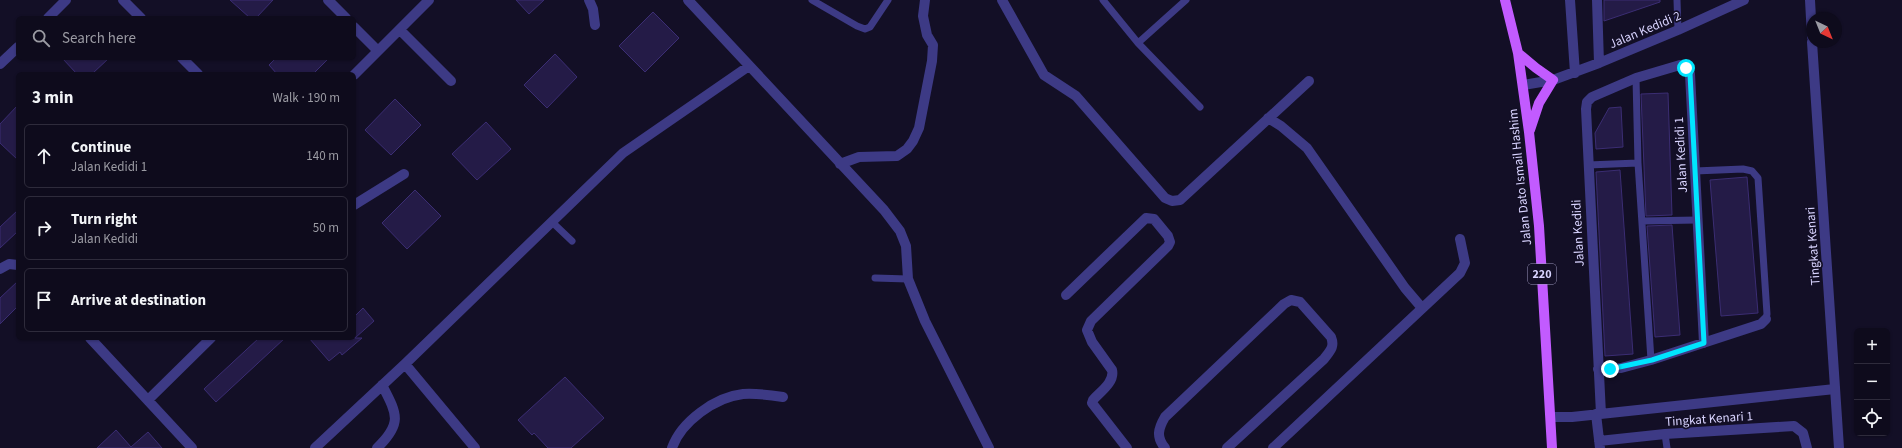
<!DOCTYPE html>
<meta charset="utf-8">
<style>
body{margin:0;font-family:"Source Sans 3",sans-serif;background:#171425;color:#f1f3f6}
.controls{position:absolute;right:12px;bottom:12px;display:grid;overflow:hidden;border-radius:6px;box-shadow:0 1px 3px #0004}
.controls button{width:36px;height:36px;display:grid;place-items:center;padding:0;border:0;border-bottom:1px solid #2e2b3b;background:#0e0b1c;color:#f1f3f6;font:20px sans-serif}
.compass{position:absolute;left:1806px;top:12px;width:36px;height:36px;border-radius:50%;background:#0e0b1c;box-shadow:0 1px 3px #0004;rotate:137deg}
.stop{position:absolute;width:12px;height:12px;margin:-9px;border:3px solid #00e5ff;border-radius:50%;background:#fff}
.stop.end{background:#00e5ff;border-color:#fff;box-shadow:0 1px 4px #0008}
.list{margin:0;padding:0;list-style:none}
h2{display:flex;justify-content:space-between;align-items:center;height:52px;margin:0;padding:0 16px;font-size:17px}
h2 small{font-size:13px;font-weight:400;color:#9b9ba3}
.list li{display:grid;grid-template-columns:26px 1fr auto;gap:12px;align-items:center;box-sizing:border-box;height:64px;margin:0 8px 8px;padding:0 8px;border:1px solid #2e2b3b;border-radius:6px}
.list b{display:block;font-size:15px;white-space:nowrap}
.list p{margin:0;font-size:13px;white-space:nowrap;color:#9b9ba3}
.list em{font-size:13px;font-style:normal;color:#9b9ba3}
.icon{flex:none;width:22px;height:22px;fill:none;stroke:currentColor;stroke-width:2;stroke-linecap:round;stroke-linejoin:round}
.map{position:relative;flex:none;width:1902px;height:448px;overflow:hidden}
.search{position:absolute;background:#0e0b1c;box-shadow:0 1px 3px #0004;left:16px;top:16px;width:340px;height:44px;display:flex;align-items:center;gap:10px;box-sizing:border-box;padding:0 14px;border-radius:6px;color:#9b9ba3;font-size:15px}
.panel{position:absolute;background:#0e0b1c;box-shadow:0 1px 3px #0004;left:16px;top:72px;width:340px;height:268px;border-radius:6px}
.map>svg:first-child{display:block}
.building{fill:#241b47;stroke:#3b2d73}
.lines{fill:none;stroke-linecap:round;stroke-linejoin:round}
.service{stroke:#3d3a85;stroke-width:7}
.minor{stroke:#3d3a85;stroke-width:10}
.tertiary{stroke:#3d3a85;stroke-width:10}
.primary{stroke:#c25bff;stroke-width:10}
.route{stroke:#00e5ff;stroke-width:5}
.labels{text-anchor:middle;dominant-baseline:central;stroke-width:3.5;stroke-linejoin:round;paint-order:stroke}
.shield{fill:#130f26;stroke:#9e99be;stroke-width:1}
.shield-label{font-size:12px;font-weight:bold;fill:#d9d4ff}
.street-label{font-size:13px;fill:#d9d4ff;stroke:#130f26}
</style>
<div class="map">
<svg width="1902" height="448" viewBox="0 0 1902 448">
<rect width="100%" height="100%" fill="#130f26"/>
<path class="building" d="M230,0H273L256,18H250Z
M516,0H544L529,14Z
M1604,0H1660V2L1604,21Z
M653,12L679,38L645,72L619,46Z
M555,54L577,77L547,108L524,85Z
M62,58H109L92,74H77Z
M276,58H329L313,74H277L269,65Z
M1668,93L1672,215L1646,216L1641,94Z
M395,99L421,125L391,155L365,130Z
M18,105V160L0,143V124Z
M1621,107L1623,147L1596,149L1595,133L1609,108Z
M486,122L511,149L477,180L452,154Z
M1620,170L1633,354L1605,356L1596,172Z
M1747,177L1758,313L1721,316L1710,180Z
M415,190L441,216L407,249L382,223Z
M18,210V231L0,248V227Z
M1672,225L1680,335L1655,337L1647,226Z
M18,281V306L0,324V298Z
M363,308L374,321L355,338H362L342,355L340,352L329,361L309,338H354V317Z
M259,338H285L216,402L204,389Z
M565,377L604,418L571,448H548L534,433L532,435L518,420Z
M116,430L131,447L148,432L162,448H97Z"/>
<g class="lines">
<path class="service" d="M812,0L857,26L865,29L870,27L888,0
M1103,0L1138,43L1200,107
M1677,0L1678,30
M1138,43L1186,0
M1636,78L1638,163L1651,360
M1588,165L1638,163
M1695,171L1743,169L1752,171L1758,178L1767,314L1766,319
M1642,221L1697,220
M552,222L572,241
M875,278L908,279
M1665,434L1667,448"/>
<path class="minor" d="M123,0L141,18
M328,0L346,18
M589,0L593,9L595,25
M688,0L884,210L900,231L906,246L908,279L925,321L989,448
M1002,0L1044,75L1076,96L1165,198L1172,201L1180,200L1309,81
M1570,0L1575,73
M1597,0L1599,63
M48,18L66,0
M354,27L378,51
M400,30L451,81
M182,58L198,74
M0,64L18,47
M354,75L429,0
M1523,85L1553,80L1599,63L1678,30L1744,0
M1268,118L1281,126L1307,148L1405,288L1422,308
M840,164L859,157L897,156L907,149L913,141L919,128L932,61L933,45L927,35L923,16L925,0
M354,205L404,174
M0,269L9,264L18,265
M1066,295L1146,218L1154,219L1168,236L1170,242L1168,246L1091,321L1087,330L1092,342L1112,370C1115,382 1100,392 1093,400L1092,403L1127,448
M90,338L192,448
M405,364L475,448
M1598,369L1621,368L1651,360L1761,324L1766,319
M148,400L211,338
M1596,414L1600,448
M1601,414L1586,109L1587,102L1592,97L1636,78L1680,65L1686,67L1690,74L1704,343
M1551,417H1572L1835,389
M1599,441L1665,434L1794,426L1803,433L1807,448
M315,448L405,364L623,153L749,66
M377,448C403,423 397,414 382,385
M672,448C681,422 715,397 743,394C756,393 770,395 783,397
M1165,448C1156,437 1158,429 1165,417L1284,304L1291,300L1300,302L1331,337C1335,347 1330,351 1324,359L1227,448
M1273,448L1460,273L1465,263L1460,239"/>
<path class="tertiary" d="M1810,0L1812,37
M1812,42L1839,448"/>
<path class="primary" d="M1505,0L1518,53L1529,132L1539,226L1552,448
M1518,53L1536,68L1553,80L1539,103L1530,130"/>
</g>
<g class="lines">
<path class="route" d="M1610,369L1652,360L1704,343L1690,74L1686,68"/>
</g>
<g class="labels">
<rect class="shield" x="1528" y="264" width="28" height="20" rx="3"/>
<g class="shield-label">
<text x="1542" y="274">220</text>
</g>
<g class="street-label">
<text transform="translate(1645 30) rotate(-23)">Jalan Kedidi 2</text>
<text transform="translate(1681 155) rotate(-93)">Jalan Kedidi 1</text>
<text transform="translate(1520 177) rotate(-96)">Jalan Dato Ismail Hashim</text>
<text transform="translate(1578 233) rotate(-93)">Jalan Kedidi</text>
<text transform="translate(1813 246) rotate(-94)">Tingkat Kenari</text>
<text transform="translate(1709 419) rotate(-4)">Tingkat Kenari 1</text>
</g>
</g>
</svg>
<div class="controls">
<button>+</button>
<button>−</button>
<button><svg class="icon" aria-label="locate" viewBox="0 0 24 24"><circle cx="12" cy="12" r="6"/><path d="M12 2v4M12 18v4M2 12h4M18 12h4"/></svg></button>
</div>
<svg class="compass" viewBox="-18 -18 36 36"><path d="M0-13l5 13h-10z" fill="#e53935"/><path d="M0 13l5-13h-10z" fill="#9b9ba3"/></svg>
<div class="stop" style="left:1686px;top:68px"></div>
<div class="stop end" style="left:1610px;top:369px"></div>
<div class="search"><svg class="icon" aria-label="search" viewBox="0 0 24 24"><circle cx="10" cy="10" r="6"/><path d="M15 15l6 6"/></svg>Search here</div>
<section class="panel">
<h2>3 min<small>Walk · 190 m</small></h2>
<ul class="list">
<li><svg class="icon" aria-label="ahead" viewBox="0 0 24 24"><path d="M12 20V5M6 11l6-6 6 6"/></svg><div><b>Continue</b><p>Jalan Kedidi 1</p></div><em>140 m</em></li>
<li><svg class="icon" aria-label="right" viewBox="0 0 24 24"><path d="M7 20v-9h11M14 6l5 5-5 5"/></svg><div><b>Turn right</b><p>Jalan Kedidi</p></div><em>50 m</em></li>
<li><svg class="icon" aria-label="arrive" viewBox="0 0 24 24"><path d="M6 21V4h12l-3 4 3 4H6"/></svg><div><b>Arrive at destination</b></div></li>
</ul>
</section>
</div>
